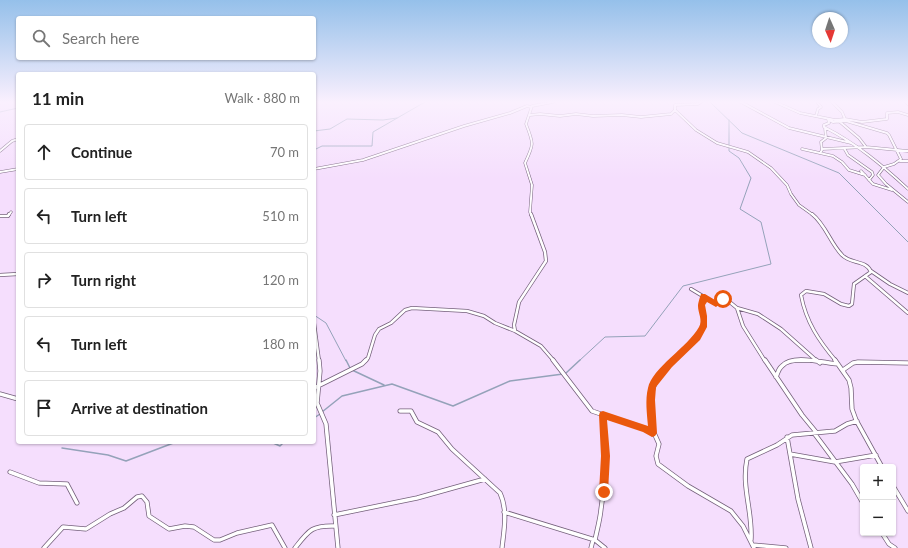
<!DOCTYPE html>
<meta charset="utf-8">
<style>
body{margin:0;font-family:Lato,sans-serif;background:#f2f2f2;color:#222}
.controls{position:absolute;right:12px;bottom:12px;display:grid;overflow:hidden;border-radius:4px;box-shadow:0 1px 3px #0004}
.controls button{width:36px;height:36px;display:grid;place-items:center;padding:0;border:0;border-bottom:1px solid #e0e0e0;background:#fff;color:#222;font:20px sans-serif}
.compass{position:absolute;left:812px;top:12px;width:36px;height:36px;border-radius:50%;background:#fff;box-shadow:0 1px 3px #0004;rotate:177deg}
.stop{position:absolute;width:12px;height:12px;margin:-9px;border:3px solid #ea580c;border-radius:50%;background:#fff}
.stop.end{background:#ea580c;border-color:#fff;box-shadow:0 1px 4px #0008}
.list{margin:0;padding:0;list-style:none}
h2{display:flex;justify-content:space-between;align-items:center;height:52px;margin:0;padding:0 16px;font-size:17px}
h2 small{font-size:13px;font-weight:400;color:#767676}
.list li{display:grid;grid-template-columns:26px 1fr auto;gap:12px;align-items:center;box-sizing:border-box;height:56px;margin:0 8px 8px;padding:0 8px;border:1px solid #e0e0e0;border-radius:4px}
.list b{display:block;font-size:15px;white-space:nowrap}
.list em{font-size:13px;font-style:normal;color:#767676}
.icon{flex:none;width:22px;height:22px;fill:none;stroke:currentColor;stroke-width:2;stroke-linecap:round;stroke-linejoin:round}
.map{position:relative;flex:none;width:908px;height:548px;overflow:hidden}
.search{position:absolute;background:#fff;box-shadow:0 1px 3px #0004;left:16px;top:16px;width:300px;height:44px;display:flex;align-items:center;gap:10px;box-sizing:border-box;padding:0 14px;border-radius:4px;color:#767676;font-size:15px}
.panel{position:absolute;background:#fff;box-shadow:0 1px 3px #0004;left:16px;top:72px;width:300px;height:372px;border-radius:4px}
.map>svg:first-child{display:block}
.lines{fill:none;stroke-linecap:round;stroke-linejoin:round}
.stream-far1{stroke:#94a2b9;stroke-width:1}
.stream{stroke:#94a2b9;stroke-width:1.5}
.minor-far2-casing{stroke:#74607b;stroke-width:3}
.minor-far1-casing{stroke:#74607b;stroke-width:4}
.minor-casing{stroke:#74607b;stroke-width:5}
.minor-far2{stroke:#fff;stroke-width:2}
.minor-far1{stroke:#fff;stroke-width:2.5}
.minor{stroke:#fff;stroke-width:3.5}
.route{fill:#ea580c}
</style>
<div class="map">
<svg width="908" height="548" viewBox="0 0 908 548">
<rect width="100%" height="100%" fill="#f5defd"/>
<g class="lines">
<path class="stream-far1" d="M710,102L742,133L839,173L908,242
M0,112L18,108
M729,120V145
M314,131L330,129L347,119L383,120L397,118
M314,150L322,146H372L373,132L425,102
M314,315L326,323L346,361
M579,361L605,337L645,336L683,286L771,264L761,222L740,209L751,178L739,158L729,151V148"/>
<path class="stream" d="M346,360L350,368
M352,370L384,385
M566,373L580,360
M322,412L342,396L392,384L453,406L510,381L563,374
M314,418L320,414
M271,442L280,446L284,442
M62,448L108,455L126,461L176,442"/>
<defs>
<path id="minor-far2" d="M741,102L789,128L851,143
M775,102L800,113L835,120L845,119L862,122L887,119V113L898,112L908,115
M832,102L842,112L845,119
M906,102L908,104
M675,110L696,130L717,143L748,152L771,168L787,185L791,194L799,205L813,215
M530,115L540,114L560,116L576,114L593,116L622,115L641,117L671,114L675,110V105L698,104L701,102
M816,116L818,109L821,107L817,102
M828,119L829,123L824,125V127C856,143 882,165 908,189
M829,120L833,122L846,121
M846,121L887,133L889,135L901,159L894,164L884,167
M840,122L859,138L866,147
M844,148L848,155L872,172L873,175L869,180
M802,149L833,156L842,162L849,170L865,175
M822,149L866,147L908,151
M0,151L12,141L18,139
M820,153L822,150L821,142L826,138L825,128
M900,161H908
M884,167L878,175L886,184L908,202
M314,169L363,160L464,126L510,113L527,106L531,107
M861,171L873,184L892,190
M0,172L18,169
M9,215L11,212
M531,215L530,212L532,185L525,163C534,144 534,144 526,124L532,106L553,102"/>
<path id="minor-far1" d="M531,214L545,252L546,261L519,302L514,325L515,331L541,346L554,361
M812,214C826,225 830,243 842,255C850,264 867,260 871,272L854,284L852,304L849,306L841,304L824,294L806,291L801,295C806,322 819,341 836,361
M0,216H8L9,214
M871,271L890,284L908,293
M0,275L18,274
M865,276L908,313
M691,289L716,304L720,299H726L737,308L758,314L781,329L817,361
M737,308L743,326L765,361
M314,323L319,361
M365,361L368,358L375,335L379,329L391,323L405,310L412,308L467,311L484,316L495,323L515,331
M672,361C681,352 703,337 704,324C705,318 703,311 701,305L703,302V296
M792,361H810"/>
<path id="minor" d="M319,360L320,371L317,403L326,424L338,548
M553,360L592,411L645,429L655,435L659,444L656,456L658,464L688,486L731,511L743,526L754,548
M765,360L802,415L816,432
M816,360L820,363
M835,360L849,380L851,388L852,409L856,420L882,467
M843,370L853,363L858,362L908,363
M776,377C778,373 778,369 782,366C793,354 823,363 838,364
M314,388L362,364L366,360
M0,394L18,399
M400,411H411L417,422L438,432L452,449L500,493C508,510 504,530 502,548
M652,432C651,397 646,386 673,360
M814,433L852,484L863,503
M787,437L798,499L811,548
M790,454L835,462L876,455
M10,472L39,483L67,484L77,503
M893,486L908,511
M504,512L595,540L605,548
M334,515L417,498L485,479
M882,533L889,544L895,548
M595,540C597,530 600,520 601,509C606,478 606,446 603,415
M751,540C753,512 741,487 747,459L777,445L792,435L835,431L847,424L857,421
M753,545L786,548
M44,548L63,527L86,529L110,514L124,508L137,497L142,496L147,502L149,516L169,529L185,526L194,527L214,540H220L237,533L272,525L285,548
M295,548C309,530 312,525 336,526
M591,548L593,540"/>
</defs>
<use href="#minor-far2" class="minor-far2-casing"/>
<use href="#minor-far1" class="minor-far1-casing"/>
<use href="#minor" class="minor-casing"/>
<use href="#minor-far2" class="minor-far2"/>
<use href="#minor-far1" class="minor-far1"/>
<use href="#minor" class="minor"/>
</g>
<linearGradient id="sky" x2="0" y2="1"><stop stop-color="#95c0ea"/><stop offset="0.57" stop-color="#faf0fe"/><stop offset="1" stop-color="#faf0fe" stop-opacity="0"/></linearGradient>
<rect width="908" height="179" fill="url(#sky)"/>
<path class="route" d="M701,294H705L715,300L723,296L726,299L716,307L707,302L705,305L707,316V327L700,340L672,367L656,387L655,400L657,433L655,436L652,437L643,432L607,420L610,456L608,492L607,496L604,497L600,496L599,492L601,456L599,415L600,412L603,411L648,426C647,414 645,400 648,388C652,368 688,347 699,327C703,320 698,313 698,306C698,303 700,297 701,294Z"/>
</svg>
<div class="controls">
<button>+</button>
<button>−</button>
</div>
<svg class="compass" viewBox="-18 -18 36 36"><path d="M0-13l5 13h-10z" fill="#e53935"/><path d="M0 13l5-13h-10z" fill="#767676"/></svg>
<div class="stop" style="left:723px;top:299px"></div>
<div class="stop end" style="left:604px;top:492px"></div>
<div class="search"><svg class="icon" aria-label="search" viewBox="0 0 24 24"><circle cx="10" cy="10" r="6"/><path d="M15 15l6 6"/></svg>Search here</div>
<section class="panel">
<h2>11 min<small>Walk · 880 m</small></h2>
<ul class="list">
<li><svg class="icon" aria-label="ahead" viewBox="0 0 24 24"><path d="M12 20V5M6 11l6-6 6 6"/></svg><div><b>Continue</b></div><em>70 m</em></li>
<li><svg class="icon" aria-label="left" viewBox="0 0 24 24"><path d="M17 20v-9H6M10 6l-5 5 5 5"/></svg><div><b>Turn left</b></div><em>510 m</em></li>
<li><svg class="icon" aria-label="right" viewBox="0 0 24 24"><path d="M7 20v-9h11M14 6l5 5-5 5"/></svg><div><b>Turn right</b></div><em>120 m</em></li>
<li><svg class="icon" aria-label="left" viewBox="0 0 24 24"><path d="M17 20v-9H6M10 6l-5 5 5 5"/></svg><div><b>Turn left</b></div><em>180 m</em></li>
<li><svg class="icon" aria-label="arrive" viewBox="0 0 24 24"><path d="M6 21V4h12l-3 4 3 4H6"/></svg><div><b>Arrive at destination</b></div></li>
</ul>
</section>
</div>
